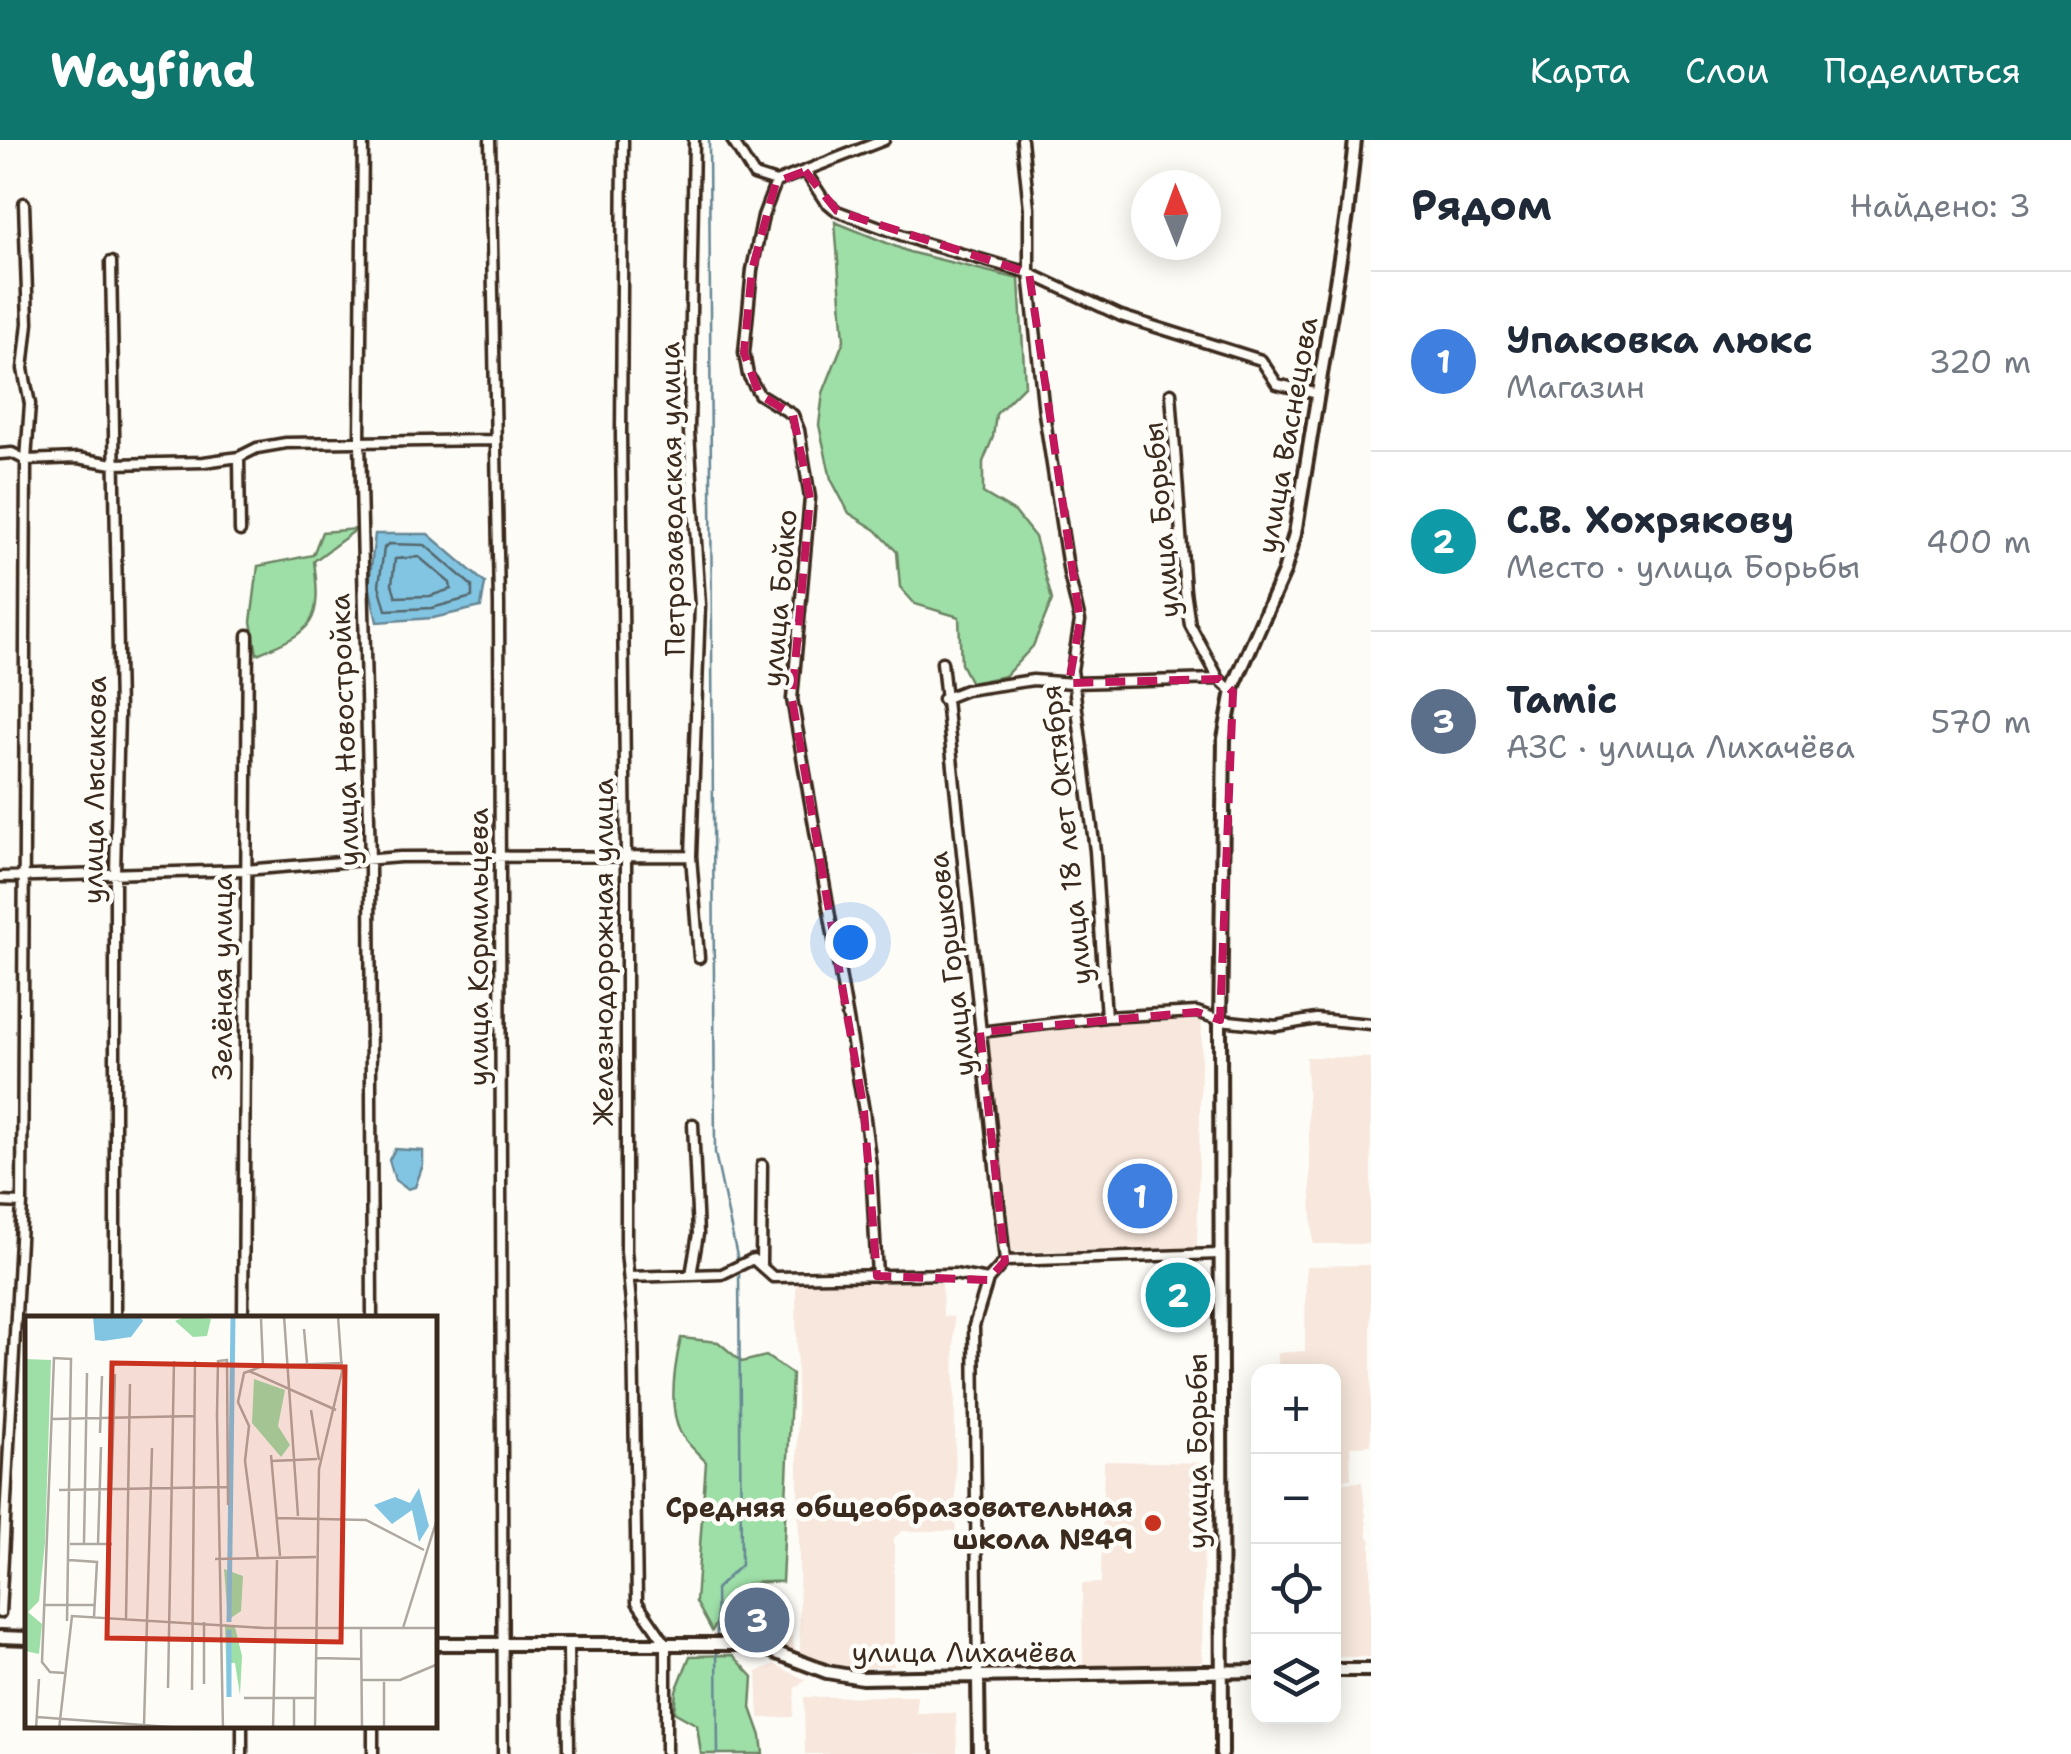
<!DOCTYPE html>
<html lang="ru">
<meta charset="utf-8">
<style>
body{margin:0;font-family:"Shantell Sans",sans-serif;background:#f6f6f7;color:#1f2937}
.controls{position:absolute;right:30px;bottom:30px;display:grid;overflow:hidden;border-radius:20px;box-shadow:0 5px 25px #0003}
.controls button{width:90px;height:90px;display:grid;place-items:center;padding:0;border:0;border-bottom:2px solid #e0e1e3;background:#fff;color:#1f2937;font:50px sans-serif}
.compass{position:absolute;left:1131px;top:30px;width:90px;height:90px;border-radius:50%;background:#fff;box-shadow:0 5px 25px #0003;rotate:359deg}
.you{position:absolute;left:850px;top:802px;width:35px;height:35px;margin:-25px;border:8px solid #fff;border-radius:50%;background:#1a73e8;box-shadow:0 0 0 15px #1a73e833}
.badge{display:grid;place-items:center;width:65px;height:65px;border-radius:50%;background:#0f766e;color:#fff;font-size:32px;font-weight:700}
.pin{position:absolute;translate:-50% -50%;border:5px solid #fff;box-shadow:0 2px 10px #0006}
.list{margin:0;padding:0;list-style:none}
h2{display:flex;justify-content:space-between;align-items:center;height:130px;margin:0;padding:0 40px;font-size:42px}
h2 small{font-size:32px;font-weight:400;color:#747a83}
.list li{display:grid;grid-template-columns:65px 1fr auto;gap:30px;align-items:center;box-sizing:border-box;height:180px;padding:0 40px;border-top:2px solid #e0e1e3}
.list b{display:block;font-size:38px;white-space:nowrap}
.list p{margin:0;font-size:32px;white-space:nowrap;color:#747a83}
.list em{font-size:32px;font-style:normal;color:#747a83}
.icon{flex:none;width:55px;height:55px;fill:none;stroke:currentColor;stroke-width:2;stroke-linecap:round;stroke-linejoin:round}
.map{position:relative;flex:none;width:1371px;height:1614px;overflow:hidden}
header{display:flex;align-items:center;gap:60px;box-sizing:border-box;height:140px;padding:0 50px;background:#0f766e;color:#fff}
header strong{font-size:48px}
nav{display:flex;gap:55px;margin-inline-start:auto;font-size:35px}
main{display:flex}
aside{flex:1;background:#fff}
.map>svg:first-child{display:block}
.built{fill:#f7e7dc}
.green{fill:#9edfa8;stroke:#6c8463;stroke-width:2.5}
.water{fill:#82c5e3;stroke:#668794;stroke-width:2.5}
.lines{fill:none;stroke-linecap:round;stroke-linejoin:round}
.shore{stroke:#57686d;stroke-width:2.5}
.stream{stroke:#668794;stroke-width:2.5}
.street-casing{stroke:#3b2a1e;stroke-width:15}
.secondary-casing{stroke:#3b2a1e;stroke-width:18}
.street{stroke:#fdfcf7;stroke-width:8}
.secondary{stroke:#fdfcf7;stroke-width:10}
.marked{fill:none;stroke:#c2185b;stroke-width:8;stroke-dasharray:20 12;stroke-linejoin:round}
.poi-dot{fill:#c8321e;stroke:#fdfcf7;stroke-width:4}
.labels{text-anchor:middle;dominant-baseline:central;stroke-width:9;stroke-linejoin:round;paint-order:stroke}
.street-label{font-size:28px;fill:#3b2a1e;stroke:#fdfcf7}
.poi-label{font-size:28px;font-weight:bold;fill:#3b2a1e;stroke:#fdfcf7;text-anchor:end}
.inset-river{fill:none;stroke:#82c5e3;stroke-width:5}
.inset-road{fill:none;stroke:#afa8a0;stroke-width:2.5}
.view{fill:#c8321e;fill-opacity:0.15;stroke:#c8321e;stroke-width:5}
.inset-edge{fill:none;stroke:#3b2a1e;stroke-width:5}
</style>
<header>
<strong>Wayfind</strong>
<nav><a>Карта</a><a>Слои</a><a>Поделиться</a></nav>
</header>
<main>
<div class="map">
<svg width="1371" height="1614" viewBox="0 0 1371 1614">
<rect width="100%" height="100%" fill="#fdfcf7"/>
<filter id="ink" filterUnits="userSpaceOnUse"><feTurbulence type="fractalNoise" baseFrequency=".01" numOctaves="2"/><feDisplacementMap in="SourceGraphic" scale="20" xChannelSelector="R" yChannelSelector="G"/><feConvolveMatrix kernelMatrix="1 2 1 2 8 2 1 2 1" color-interpolation-filters="sRGB"/></filter>
<g filter="url(#ink)">
<path class="built" d="M1202,878L1197,1108L1012,1112L989,899L1008,892Z
M1306,917L1371,918V1104H1313Z
M1371,1125V1305L1350,1306L1351,1339L1334,1340V1232L1278,1231V1213L1305,1211L1306,1126Z
M942,1142L943,1176L954,1177L956,1391H902L894,1398V1526L840,1529L800,1515L796,1144Z
M1104,1321L1205,1323L1202,1522L1083,1527L1082,1444L1101,1443Z
M1362,1342L1368,1397L1371,1400V1517H1334V1343Z
M744,1449L779,1452L796,1512L763,1502L709,1500Z
M774,1524L806,1540L795,1548L793,1577L759,1578L757,1532Z
M917,1556V1573H956L957,1614H805L804,1557Z"/>
<path class="green" d="M835,82L909,112L1019,139L1025,245L996,274L993,297L983,322V353L1015,372L1035,397L1052,460L1033,506L1005,536L971,543L961,524L959,477L915,464L900,447L897,412L876,390L849,373L831,339L819,285L823,253L844,200Z
M357,389L314,421C322,483 314,491 257,514L251,482L258,426L313,415L322,392Z
M681,1198L718,1202L742,1222L766,1216L792,1234L782,1442C731,1440 736,1450 712,1491L696,1462L706,1322C698,1313 686,1303 680,1292C668,1266 675,1224 681,1198Z
M733,1515L753,1537L751,1568L761,1596L763,1614H701L697,1585L674,1572L676,1551L690,1516Z"/>
<path class="water" d="M375,394H428L485,443L481,467L433,478L377,482L369,445Z
M395,1009L423,1011V1025L415,1047L407,1049L395,1040L389,1020Z"/>
<g class="lines">
<path class="shore" d="M388,404L425,405L472,446V457L432,468L386,470L379,445L384,408Z
M419,417L450,443L451,449L430,456L396,457L392,444L395,419Z"/>
<path class="stream" d="M709,0L715,1013L738,1121
M717,1500L716,1449L741,1425L739,1129
M717,1508L718,1614"/>
<defs>
<path id="street" d="M363,0L360,301L370,722L372,1179
M490,0L499,464L503,1614
M623,0L621,294L626,716V1111L633,1185L637,1462L666,1504V1614
M694,0L689,292L700,465L691,716L699,818
M732,0L754,35L776,42
M1022,0L1029,68V133L1044,273L1069,434L1080,481L1072,530L1095,711L1106,877
M805,31L824,60L837,71L920,102L1029,133L1121,176L1261,220L1277,244L1318,254
M111,122L119,572L115,732V1179
M1171,253L1185,451L1190,485L1219,539L1233,552
M0,314L12,313L26,320L78,318L113,324L204,322L239,317L257,308L286,303L493,300
M239,317L240,391
M942,522L1005,1121
M943,559L966,550L1033,540L1073,543L1219,539
M0,737L245,730L400,717L691,716
M980,892L1106,877L1197,872L1220,880L1276,886L1316,879L1371,884
M0,1062L22,1063
M761,1123L762,1025
M691,1135L698,1094L693,984
M877,1136L871,1026L864,971L792,559L810,358L799,290L793,275L759,254L748,235L744,213L752,130L763,76L776,42L884,0
M629,1137L722,1134L753,1119L773,1137L954,1134L988,1140L1005,1121L1219,1114
M243,1179L248,495
M0,1473L22,1063L26,320L30,264L23,229L28,183L24,63
M568,1504L569,1614
M978,1538L974,1186L988,1140
M373,1586V1614
M242,1614V1586"/>
<path id="secondary" d="M0,1497L28,1498
M435,1504H753L827,1532L862,1538L1258,1531
M1334,1530H1371
M978,1538L979,1614
M1222,1614L1220,888L1224,599L1234,545L1284,432L1295,394L1347,75L1355,0"/>
</defs>
<use href="#street" class="street-casing"/>
<use href="#secondary" class="secondary-casing"/>
<use href="#street" class="street"/>
<use href="#secondary" class="secondary"/>
</g>
</g>
<path class="marked" d="M805,31L837,71L1029,133L1080,481L1069,543L1219,539L1233,552L1220,880L1197,872L980,892L1005,1121L988,1140L877,1136L864,971L792,559L810,358L793,275L759,254L744,213L752,130L776,42Z"/>
<circle class="poi-dot" cx="1153" cy="1383" r="10"/>
<g class="labels">
<g class="street-label">
<text transform="translate(1287 295) rotate(-80)">улица Васнецова</text>
<text transform="translate(672 359) rotate(-91)">Петрозаводская улица</text>
<text transform="translate(1161 380) rotate(-95)">улица Борьбы</text>
<text transform="translate(779 458) rotate(-85)">улица Бойко</text>
<text transform="translate(344 590) rotate(-92)">улица Новостройка</text>
<text transform="translate(94 650) rotate(-89)">улица Лысикова</text>
<text transform="translate(1066 695) rotate(-96)">улица 18 лет Октября</text>
<text transform="translate(478 807) rotate(-90)">улица Кормильцева</text>
<text transform="translate(603 812) rotate(-90)">Железнодорожная улица</text>
<text transform="translate(951 824) rotate(-97)">улица Горшкова</text>
<text transform="translate(222 837) rotate(-90)">Зелёная улица</text>
<text transform="translate(1197 1311) rotate(-90)">улица Борьбы</text>
<text x="964" y="1512">улица Лихачёва</text>
</g>
<g class="poi-label">
<text x="1133" y="1367">Средняя общеобразовательная<tspan x="1133" dy="32">школа №49</tspan></text>
</g>
</g>
<g transform="translate(25 1176)">
<rect width="412" height="412" fill="#fdfcf7"/>
<path d="M162,0L186,3L182,20L168,21L150,5ZM0,43L26,44L20,227L14,285L3,296L17,308L14,338L0,335ZM229,63L260,74L253,110L265,129L256,141L227,107ZM199,253L218,260L216,295L203,304ZM200,308L210,311L217,340L215,379L210,347H205L202,379Z" fill="#9edfa8"/>
<path d="M68,0H115L118,5L106,21L78,25L70,24ZM394,172L404,210L394,226L387,194L367,208L349,189L370,181L385,187Z" fill="#82c5e3"/>
<path class="inset-river" d="M204,306L208,0M204,381V314"/>
<path class="inset-road" d="M259,0L273,200M279,13L282,47M238,50L318,47M224,55L311,94M286,94L294,144M27,103L170,100M75,117L77,60M246,139L255,240M246,145L292,143M34,174L202,171M251,202L341,204L399,234M59,227L62,57M45,228H87M73,228L76,131M190,243L291,241M233,243L220,145L224,110L213,86L219,57L238,50L236,3M44,244L72,246L69,301M19,289H70M82,302L90,58M101,303L105,68M336,312L337,413M378,312L413,200M290,342L336,343M39,357L25,356L17,346L29,42L46,43L42,305M337,364H375L413,348M359,366V413M179,368V306M143,372L149,45M167,374L170,45M219,382H290M12,401L171,413M119,409L127,132M11,413L14,363M34,413L47,300L239,312H413M198,413L192,99L193,45L202,44L203,189M248,413L252,244M269,413V382M290,413L294,153L317,56L313,0"/>
<path class="view" d="M87,47L320,51L316,326L82,322Z"/>
<rect width="412" height="412" class="inset-edge"/>
</g>
</svg>
<div class="controls">
<button>+</button>
<button>−</button>
<button><svg class="icon" aria-label="locate" viewBox="0 0 24 24"><circle cx="12" cy="12" r="6"/><path d="M12 2v4M12 18v4M2 12h4M18 12h4"/></svg></button>
<button><svg class="icon" aria-label="layers" viewBox="0 0 24 24"><path d="M12 4l9 5-9 5-9-5zM3 14l9 5 9-5"/></svg></button>
</div>
<svg class="compass" viewBox="-18 -18 36 36"><path d="M0-13l5 13h-10z" fill="#e53935"/><path d="M0 13l5-13h-10z" fill="#747a83"/></svg>
<div class="you"></div>
<div class="pin badge" style="left:1140px;top:1056px;background:#3f7fe0">1</div>
<div class="pin badge" style="left:1178px;top:1155px;background:#0f9aa8">2</div>
<div class="pin badge" style="left:757px;top:1480px;background:#5c6f8a">3</div>
</div>
<aside>
<h2>Рядом<small>Найдено: 3</small></h2>
<ul class="list">
<li><span class="badge" style="background:#3f7fe0">1</span><div><b>Упаковка люкс</b><p>Магазин</p></div><em>320 m</em></li>
<li><span class="badge" style="background:#0f9aa8">2</span><div><b>С.В. Хохрякову</b><p>Место · улица Борьбы</p></div><em>400 m</em></li>
<li><span class="badge" style="background:#5c6f8a">3</span><div><b>Tamic</b><p>АЗС · улица Лихачёва</p></div><em>570 m</em></li>
</ul>
</aside>
</main>
